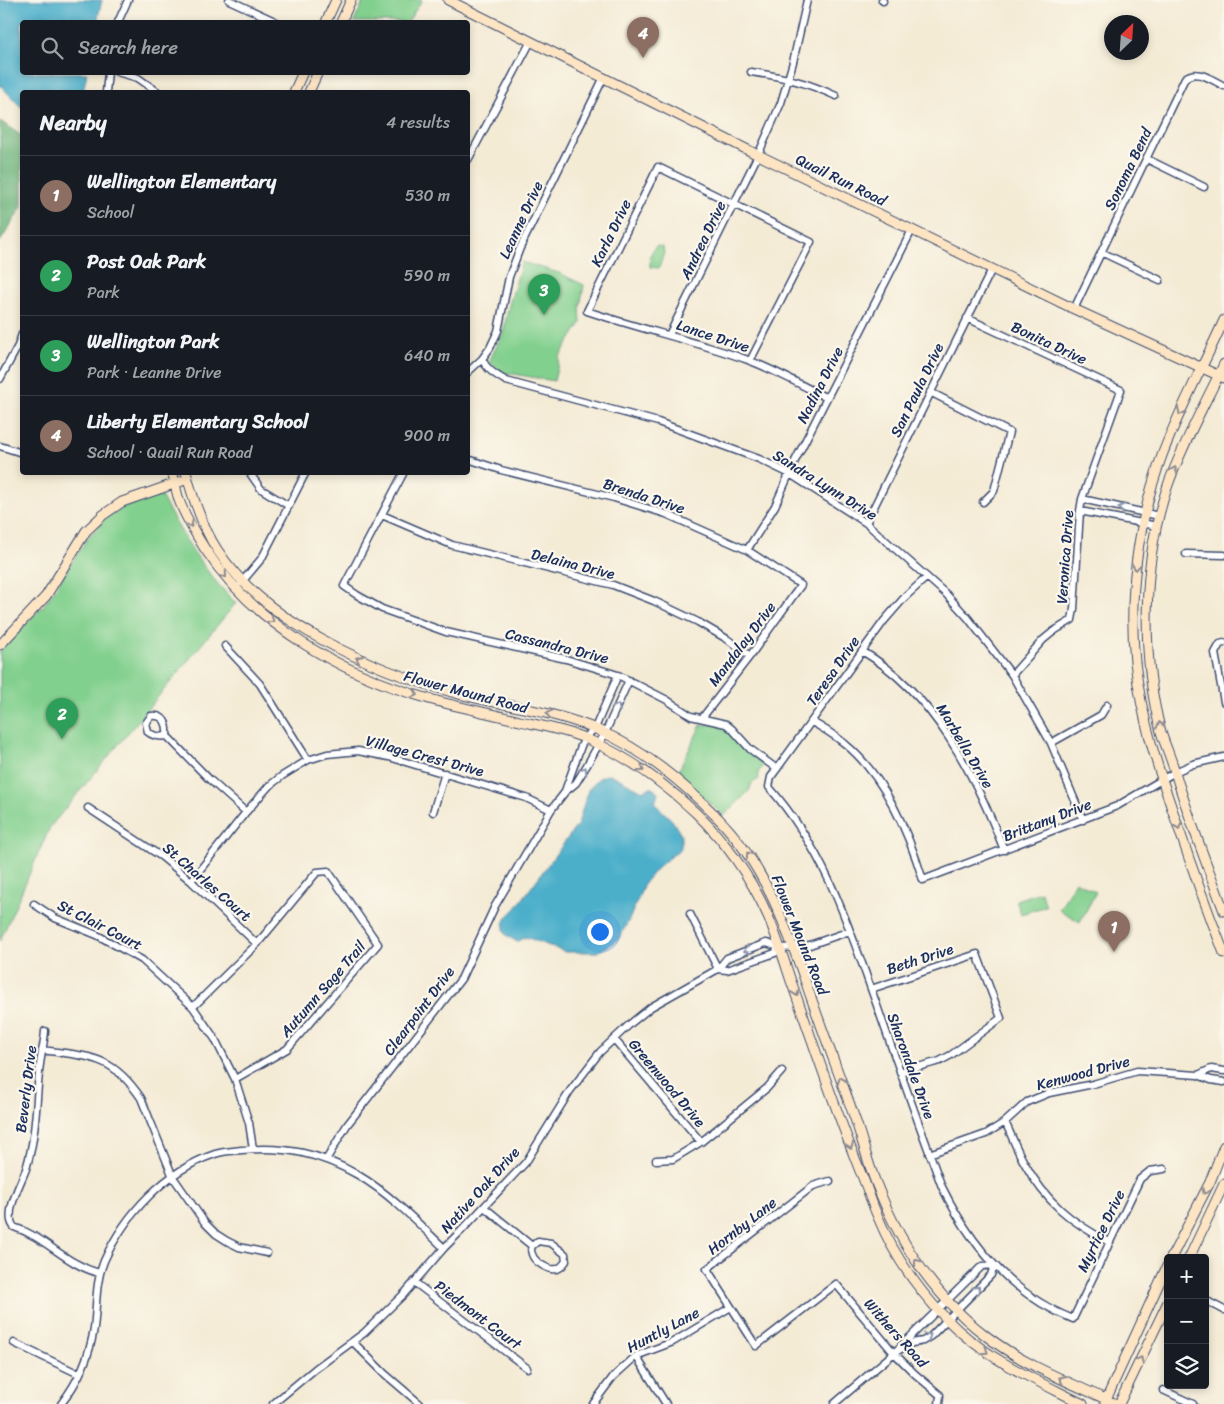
<!DOCTYPE html>
<meta charset="utf-8">
<style>
body{margin:0;font-family:Sriracha,sans-serif;background:#242831;color:#f1f3f6}
.controls{position:absolute;right:15px;bottom:15px;display:grid;overflow:hidden;border-radius:5px;box-shadow:0 2px 8px #0003}
.controls button{width:45px;height:45px;display:grid;place-items:center;padding:0;border:0;border-bottom:1px solid #363941;background:#171b24;color:#f1f3f6;font:25px sans-serif}
.compass{position:absolute;left:1104px;top:15px;width:45px;height:45px;border-radius:50%;background:#171b24;box-shadow:0 2px 8px #0003;rotate:25deg}
.you{position:absolute;left:599px;top:931px;width:18px;height:18px;margin:-12px;border:4px solid #fff;border-radius:50%;background:#1a73e8;box-shadow:0 0 0 8px #1a73e833}
.badge{display:grid;place-items:center;width:32px;height:32px;border-radius:50%;background:#2563eb;color:#fff;font-size:16px;font-weight:700}
.pin{position:absolute;translate:-50% -41px;filter:drop-shadow(0 1px 2px #0008)}
.pin::after{content:'';position:absolute;top:26px;width:18px;height:15px;background:inherit;clip-path:polygon(0 0,100% 0,50% 100%)}
.list{margin:0;padding:0;list-style:none}
h2{display:flex;justify-content:space-between;align-items:center;height:65px;margin:0;padding:0 20px;font-size:21px}
h2 small{font-size:16px;font-weight:400;color:#9ea1a6}
.list li{display:grid;grid-template-columns:32px 1fr auto;gap:15px;align-items:center;box-sizing:border-box;height:80px;padding:0 20px;border-top:1px solid #363941}
.list b{display:block;font-size:19px;white-space:nowrap}
.list p{margin:0;font-size:16px;white-space:nowrap;color:#9ea1a6}
.list em{font-size:16px;font-style:normal;color:#9ea1a6}
.icon{flex:none;width:28px;height:28px;fill:none;stroke:currentColor;stroke-width:2;stroke-linecap:round;stroke-linejoin:round}
.map{position:relative;flex:none;width:1224px;height:1404px;overflow:hidden}
.search{position:absolute;background:#171b24;box-shadow:0 2px 8px #0003;left:20px;top:20px;width:450px;height:55px;display:flex;align-items:center;gap:12px;box-sizing:border-box;padding:0 18px;border-radius:5px;color:#9ea1a6;font-size:19px}
.panel{position:absolute;background:#171b24;box-shadow:0 2px 8px #0003;left:20px;top:90px;width:450px;height:385px;border-radius:5px}
.map>svg:first-child{display:block}
.green{fill:#82d08e;stroke:#4e8076}
.forest{fill:#69b279;stroke:#42706c}
.water{fill:#4bafca;stroke:#336f94}
.lines{fill:none;stroke-linecap:round;stroke-linejoin:round}
.street-casing{stroke:#3c4b70;stroke-width:9}
.secondary-casing{stroke:#3c4b70;stroke-width:11}
.street{stroke:#fff;stroke-width:6}
.secondary{stroke:#fde5c4;stroke-width:9}
.oneway{stroke:#8c8a91}
.oneway2{stroke:#8d97ae}
.labels{text-anchor:middle;dominant-baseline:central;stroke-width:4.5;stroke-linejoin:round;paint-order:stroke}
.street-label{font-size:15px;fill:#1b2f5e;stroke:#fbf7ec}
</style>
<div class="map">
<svg width="1224" height="1404" viewBox="0 0 1224 1404">
<rect width="100%" height="100%" fill="#fbf7ec"/>
<filter id="ink" filterUnits="userSpaceOnUse"><feTurbulence type="fractalNoise" baseFrequency=".02" numOctaves="2"/><feDisplacementMap in="SourceGraphic" scale="10" xChannelSelector="R" yChannelSelector="G"/><feConvolveMatrix kernelMatrix="1 2 1 2 8 2 1 2 1" color-interpolation-filters="sRGB"/></filter>
<filter id="wash" filterUnits="userSpaceOnUse"><feTurbulence type="fractalNoise" baseFrequency=".0096" numOctaves="4" result="noise"/><feDisplacementMap in="SourceGraphic" scale="20" xChannelSelector="R" yChannelSelector="G"/><feGaussianBlur stdDeviation="1.12" result="paint"/><feColorMatrix in="noise" values="0 0 0 0 0 0 0 0 0 0 0 0 0 0 0 0 0 1.4 0 .05"/><feComposite in="paint" operator="in"/></filter>
<g filter="url(#wash)">
<rect width="100%" height="100%" fill="#f4ebd5"/>
<path class="green" d="M364,0H422L408,22H354Z
M656,246L663,247L664,253L659,268L650,267C650,258 650,252 656,246Z
M522,262L559,273L584,285L580,307L581,323L560,356L554,381L502,372L489,362L503,333L509,305Z
M161,496C183,536 203,571 236,603L50,827L0,941V651L45,604L87,539L106,518L125,506Z
M721,724C736,737 747,753 763,765L758,773L759,779L752,783L749,791L724,816L677,774L701,725Z
M1075,881L1096,892L1080,922L1059,910Z
M1041,892L1046,906L1021,914L1016,900Z"/>
<path class="forest" d="M0,121L22,136V207L0,242Z"/>
<path class="water" d="M0,0H102L97,22H22V72L87,73L83,92H22V108L0,85Z
M610,774L643,791L651,787L658,792L655,804L672,820L681,835V848L658,867L645,882L629,920L618,940L598,952H565L526,937L517,942L505,934C501,921 508,916 516,908L578,824L588,790L599,778Z"/>
</g>
<g filter="url(#ink)">
<g class="lines">
<defs>
<path id="street" d="M229,0L277,22
M882,0L883,1
M118,22L128,0
M117,72L138,78L158,92
M751,72C784,77 806,82 836,96
M106,92L108,72
M1147,159L1204,187
M468,160L531,41
M1101,252L1160,280
M1074,309L1185,78C1197,68 1212,80 1224,86
M967,318L1121,390L1082,499L1080,511L1074,609L1072,620L1054,631L1043,640L1012,675
M669,335L758,155L781,103L793,62L807,0
M482,359C487,370 496,375 506,381L658,422L759,459L790,474L866,523L946,594L968,618L1012,675L1051,743L1083,820
M750,361L811,242L658,167L587,311C640,329 695,341 748,360C775,370 801,385 827,398
M468,372L482,359L490,348L498,331L509,277L520,248L604,77
M0,379L18,346L22,334
M930,392L1009,432L994,491L983,502
M0,446L22,453
M468,459L501,470L614,498L666,514L747,550L801,585L750,656L702,718
M249,472L261,489L289,506
M404,472L344,586L357,595L382,609L446,632L566,659L618,675L667,700L691,716L726,724L732,729L750,749L777,769
M1082,499L1159,516
M1080,511L1157,526
M382,515L452,545L613,585L654,601L698,622L727,639L750,656
M866,523L992,269
M747,550L775,506L795,461L912,230
M1186,554L1224,555
M927,577L904,598L884,621L771,777L769,787C825,851 847,921 875,1000C897,1063 919,1125 942,1187C970,1244 1012,1295 1073,1319L1140,1179L1150,1171L1164,1169
M241,583L262,558L306,472
M1224,643L1220,644L1215,653L1224,702
M225,646L260,684L308,760
M862,651C934,693 975,775 1004,850
M812,722C823,728 834,735 844,743C885,776 908,832 923,880L1117,806L1175,772L1193,764L1224,757
M167,736C160,737 154,737 148,732L146,723L151,716C165,714 168,725 167,736L209,779L246,812
M1051,743L1101,715L1107,705
M565,791L581,746L585,738L595,728L618,675
M88,808L162,857L191,881L257,944
M433,812L445,773
M191,881L246,812L269,786L282,776L308,760L327,754L358,751L389,757L526,798L551,810
M34,904L55,918L97,935L142,960L193,1007L215,1039L235,1079L249,1123L253,1149
M690,914L718,969
M718,969L727,970L775,953L779,947
M871,989L977,954L1001,1018L951,1055L940,1061L900,1072
M193,1007L257,944L317,872L328,871L378,944L287,1049L235,1079
M45,1031C44,1045 40,1059 39,1073C36,1105 36,1137 26,1169C21,1183 3,1214 14,1227C47,1238 65,1264 99,1273
M614,1039L701,1142
M42,1050C90,1057 111,1054 141,1098L173,1177L205,1223L216,1234L227,1241L239,1247L267,1253
M1198,1075L1211,1069L1224,1071
M1005,1122C1012,1136 1017,1151 1025,1164C1045,1201 1072,1223 1109,1242
M929,1154L986,1134L1005,1122L1027,1102L1049,1093L1093,1084L1137,1071L1198,1075L1211,1080L1224,1082
M326,1160L347,1125L461,979L495,906L551,810L565,792L576,783L587,765L605,733L629,680
M656,1160L673,1159L701,1142L767,1088L782,1071
M830,1181L813,1186L707,1269L756,1346L836,1284L894,1353L915,1374L940,1395L939,1404
M484,1207L532,1246
M538,1241L551,1243L565,1254L566,1261C564,1264 561,1268 557,1269C549,1271 534,1262 532,1254C531,1252 531,1248 532,1246Z
M414,1282L527,1368
M1205,1300L1224,1310
M353,1342L385,1374L420,1404
M14,1343L79,1374
M636,1356L666,1404
M1163,1390L1193,1404
M61,1404C78,1382 90,1355 94,1328C97,1306 95,1283 104,1261C125,1214 165,1171 215,1154C224,1151 233,1151 242,1150C285,1146 320,1153 358,1175C390,1194 417,1222 444,1248
M273,1404L315,1369L364,1333L404,1294L444,1248L464,1228L526,1162L570,1091L600,1052L630,1024L651,1007L718,969L727,958L766,943C771,944 774,946 779,947C785,949 793,946 801,948L850,931
M593,1404L613,1377L636,1356L673,1342L731,1307
M834,1404L894,1353L982,1266L994,1265L991,1275L931,1336L923,1341L912,1343L894,1353"/>
<path id="secondary" d="M448,0L746,149L1074,309L1224,378
M326,22L336,0
M341,22L351,0
M294,92L303,72
M309,92L318,72
M1224,320C1203,367 1177,413 1160,461C1138,524 1128,595 1135,662C1141,719 1160,775 1179,829C1193,871 1208,912 1224,953
M1224,364C1205,404 1183,443 1168,485C1142,559 1141,656 1161,732C1165,745 1171,758 1175,772C1189,819 1207,865 1224,911
M172,472C175,481 176,491 179,500C185,517 195,533 205,549C255,625 340,673 426,698C457,707 489,713 520,721C543,726 566,730 587,739C629,757 664,783 696,813C726,842 751,878 768,916C777,937 784,960 791,981C814,1045 835,1109 860,1171C867,1186 871,1202 878,1217C895,1259 924,1299 958,1330C995,1363 1040,1382 1083,1404
M186,472C193,499 202,527 218,551C266,624 373,670 455,693C503,706 552,710 598,730C644,750 682,782 717,817C763,863 785,923 806,983C821,1027 838,1071 854,1116C862,1138 867,1161 876,1183C899,1242 935,1297 985,1335C1025,1366 1072,1383 1116,1404
M0,645L46,596L86,531L103,515L122,502L188,479
M1171,1258L1210,1182L1224,1146
M1189,1258L1224,1184
M1105,1402L1168,1264
M1119,1404L1168,1302"/>
</defs>
<use href="#street" class="street-casing"/>
<use href="#secondary" class="secondary-casing"/>
<use href="#street" class="street"/>
<use href="#secondary" class="secondary"/>
</g>
<defs><path id="oneway-chevron" d="M-2-3.5L2.5 0L-2 3.5" fill="none" stroke-width="1.6" stroke-linecap="round" stroke-linejoin="round" transform="scale(1.25)"/></defs>
<g class="oneway">
<use href="#oneway-chevron" transform="translate(1181 412) rotate(116)"/>
<use href="#oneway-chevron" transform="translate(1174 470) rotate(-68)"/>
<use href="#oneway-chevron" transform="translate(190 524) rotate(64)"/>
<use href="#oneway-chevron" transform="translate(1136 567) rotate(96)"/>
<use href="#oneway-chevron" transform="translate(224 575) rotate(50)"/>
<use href="#oneway-chevron" transform="translate(271 620) rotate(36)"/>
<use href="#oneway-chevron" transform="translate(359 659) rotate(-155)"/>
<use href="#oneway-chevron" transform="translate(415 694) rotate(18)"/>
<use href="#oneway-chevron" transform="translate(549 714) rotate(-165)"/>
<use href="#oneway-chevron" transform="translate(1160 725) rotate(-102)"/>
<use href="#oneway-chevron" transform="translate(641 769) rotate(34)"/>
<use href="#oneway-chevron" transform="translate(1178 826) rotate(71)"/>
<use href="#oneway-chevron" transform="translate(749 855) rotate(-125)"/>
<use href="#oneway-chevron" transform="translate(796 993) rotate(70)"/>
<use href="#oneway-chevron" transform="translate(841 1080) rotate(-110)"/>
<use href="#oneway-chevron" transform="translate(850 1146) rotate(70)"/>
<use href="#oneway-chevron" transform="translate(1205 1191) rotate(117)"/>
<use href="#oneway-chevron" transform="translate(917 1262) rotate(-126)"/>
<use href="#oneway-chevron" transform="translate(985 1351) rotate(35)"/>
<use href="#oneway-chevron" transform="translate(1140 1360) rotate(-64)"/>
<use href="#oneway-chevron" transform="translate(1062 1379) rotate(-156)"/>
</g>
<g class="oneway2">
<use href="#oneway-chevron" transform="translate(1121 508) rotate(-167)"/>
<use href="#oneway-chevron" transform="translate(617 707) rotate(-66)"/>
<use href="#oneway-chevron" transform="translate(584 770) rotate(-57)"/>
<use href="#oneway-chevron" transform="translate(747 950) rotate(158)"/>
<use href="#oneway-chevron" transform="translate(977 1289) rotate(-46)"/>
<use href="#oneway-chevron" transform="translate(928 1336) rotate(-34)"/>
</g>
</g>
<g class="labels">
<g class="street-label">
<text transform="translate(1128 169) rotate(-64)">Sonoma Bend</text>
<text transform="translate(841 180) rotate(26)">Quail Run Road</text>
<text transform="translate(521 220) rotate(-65)">Leanne Drive</text>
<text transform="translate(611 233) rotate(-64)">Karla Drive</text>
<text transform="translate(703 240) rotate(-64)">Andrea Drive</text>
<text transform="translate(713 336) rotate(18)">Lance Drive</text>
<text transform="translate(1049 343) rotate(25)">Bonita Drive</text>
<text transform="translate(820 385) rotate(-63)">Nadina Drive</text>
<text transform="translate(917 390) rotate(-64)">San Paula Drive</text>
<text transform="translate(825 485) rotate(32)">Sandra Lynn Drive</text>
<text transform="translate(644 496) rotate(18)">Brenda Drive</text>
<text transform="translate(1065 557) rotate(-86)">Veronica Drive</text>
<text transform="translate(573 564) rotate(14)">Delaina Drive</text>
<text transform="translate(742 644) rotate(-53)">Mandalay Drive</text>
<text transform="translate(557 646) rotate(14)">Cassandra Drive</text>
<text transform="translate(833 671) rotate(-55)">Teresa Drive</text>
<text transform="translate(466 692) rotate(15)">Flower Mound Road</text>
<text transform="translate(965 746) rotate(59)">Marbella Drive</text>
<text transform="translate(425 756) rotate(15)">Village Crest Drive</text>
<text transform="translate(1047 820) rotate(-21)">Brittany Drive</text>
<text transform="translate(207 882) rotate(41)">St Charles Court</text>
<text transform="translate(100 925) rotate(27)">St Clair Court</text>
<text transform="translate(800 935) rotate(68)">Flower Mound Road</text>
<text transform="translate(920 959) rotate(-18)">Beth Drive</text>
<text transform="translate(323 989) rotate(-49)">Autumn Sage Trail</text>
<text transform="translate(419 1011) rotate(-53)">Clearpoint Drive</text>
<text transform="translate(911 1066) rotate(70)">Sharondale Drive</text>
<text transform="translate(1083 1073) rotate(-15)">Kenwood Drive</text>
<text transform="translate(667 1083) rotate(50)">Greenwood Drive</text>
<text transform="translate(26 1089) rotate(-83)">Beverly Drive</text>
<text transform="translate(480 1190) rotate(-48)">Native Oak Drive</text>
<text transform="translate(742 1226) rotate(-38)">Hornby Lane</text>
<text transform="translate(1101 1231) rotate(-64)">Myrtice Drive</text>
<text transform="translate(478 1315) rotate(37)">Piedmont Court</text>
<text transform="translate(663 1330) rotate(-28)">Huntly Lane</text>
<text transform="translate(896 1333) rotate(48)">Withers Road</text>
</g>
</g>
</svg>
<div class="controls">
<button>+</button>
<button>−</button>
<button><svg class="icon" aria-label="layers" viewBox="0 0 24 24"><path d="M12 4l9 5-9 5-9-5zM3 14l9 5 9-5"/></svg></button>
</div>
<svg class="compass" viewBox="-18 -18 36 36"><path d="M0-13l5 13h-10z" fill="#e53935"/><path d="M0 13l5-13h-10z" fill="#9ea1a6"/></svg>
<div class="you"></div>
<div class="pin badge" style="left:1114px;top:952px;background:#8d6e63">1</div>
<div class="pin badge" style="left:62px;top:739px;background:#2e9e5b">2</div>
<div class="pin badge" style="left:544px;top:315px;background:#2e9e5b">3</div>
<div class="pin badge" style="left:643px;top:58px;background:#8d6e63">4</div>
<div class="search"><svg class="icon" aria-label="search" viewBox="0 0 24 24"><circle cx="10" cy="10" r="6"/><path d="M15 15l6 6"/></svg>Search here</div>
<section class="panel">
<h2>Nearby<small>4 results</small></h2>
<ul class="list">
<li><span class="badge" style="background:#8d6e63">1</span><div><b>Wellington Elementary</b><p>School</p></div><em>530 m</em></li>
<li><span class="badge" style="background:#2e9e5b">2</span><div><b>Post Oak Park</b><p>Park</p></div><em>590 m</em></li>
<li><span class="badge" style="background:#2e9e5b">3</span><div><b>Wellington Park</b><p>Park · Leanne Drive</p></div><em>640 m</em></li>
<li><span class="badge" style="background:#8d6e63">4</span><div><b>Liberty Elementary School</b><p>School · Quail Run Road</p></div><em>900 m</em></li>
</ul>
</section>
</div>
